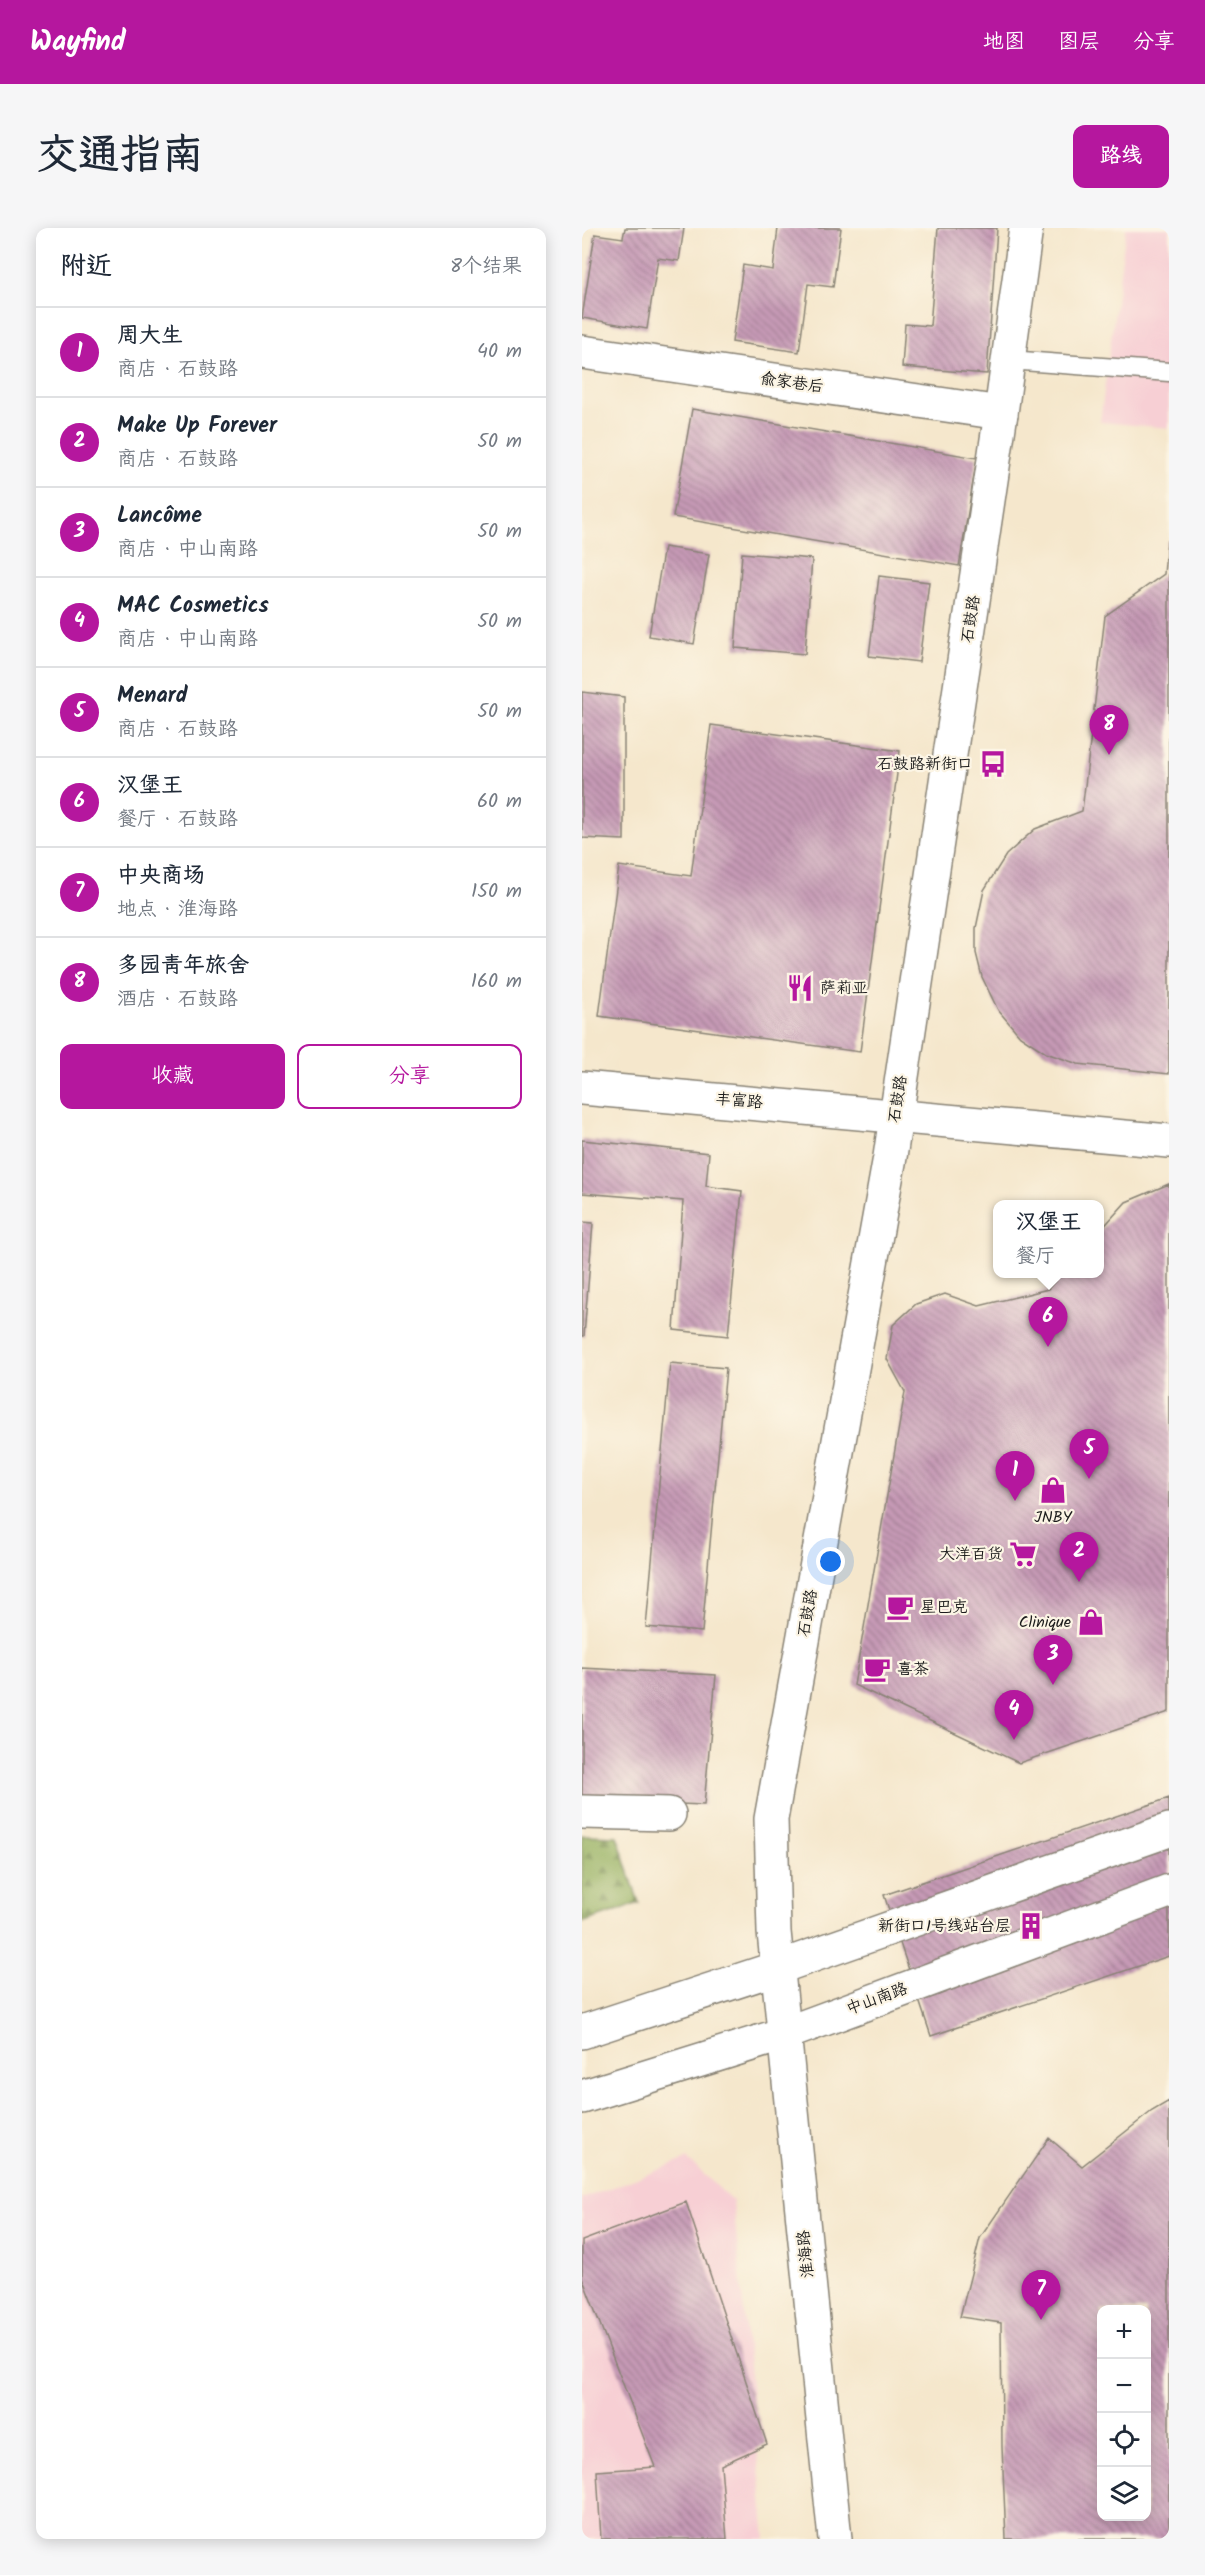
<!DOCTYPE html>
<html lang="zh">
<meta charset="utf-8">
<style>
body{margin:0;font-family:Kalam,"LXGW WenKai TC",sans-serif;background:#f6f6f7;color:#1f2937}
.controls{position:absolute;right:18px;bottom:18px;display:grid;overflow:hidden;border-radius:12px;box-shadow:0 3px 15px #0003}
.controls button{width:54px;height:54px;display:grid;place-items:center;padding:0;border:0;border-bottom:2px solid #e0e1e3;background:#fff;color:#1f2937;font:30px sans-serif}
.you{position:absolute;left:249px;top:1334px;width:21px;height:21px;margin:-15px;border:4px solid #fff;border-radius:50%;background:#1a73e8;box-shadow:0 0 0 9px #1a73e833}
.badge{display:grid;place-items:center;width:39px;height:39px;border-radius:50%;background:#b5179e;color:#fff;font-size:20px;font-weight:700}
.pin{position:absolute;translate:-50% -50px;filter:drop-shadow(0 2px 3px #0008)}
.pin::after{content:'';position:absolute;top:32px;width:21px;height:18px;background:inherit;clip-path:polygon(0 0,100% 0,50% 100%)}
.popup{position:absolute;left:411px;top:972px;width:111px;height:78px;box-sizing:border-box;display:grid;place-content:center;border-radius:12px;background:#fff;filter:drop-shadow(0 2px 4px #0005);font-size:20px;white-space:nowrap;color:#747a83}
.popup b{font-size:22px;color:#1f2937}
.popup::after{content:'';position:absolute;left:50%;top:100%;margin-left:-12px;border:12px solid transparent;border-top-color:#fff}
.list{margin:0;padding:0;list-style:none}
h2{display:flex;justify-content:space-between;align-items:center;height:78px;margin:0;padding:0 24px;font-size:26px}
h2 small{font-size:20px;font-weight:400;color:#747a83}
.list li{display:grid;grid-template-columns:39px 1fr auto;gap:18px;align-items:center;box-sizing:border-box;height:90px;padding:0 24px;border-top:2px solid #e0e1e3}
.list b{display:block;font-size:22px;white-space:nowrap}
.list p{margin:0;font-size:20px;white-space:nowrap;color:#747a83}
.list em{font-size:20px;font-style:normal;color:#747a83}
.actions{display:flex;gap:12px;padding:18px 24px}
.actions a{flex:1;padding:14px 0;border:2px solid #b5179e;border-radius:12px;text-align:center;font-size:21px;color:#b5179e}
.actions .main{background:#b5179e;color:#fff}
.icon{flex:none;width:33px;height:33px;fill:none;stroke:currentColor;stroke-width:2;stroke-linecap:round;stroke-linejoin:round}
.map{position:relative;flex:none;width:587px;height:2311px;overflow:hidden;border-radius:12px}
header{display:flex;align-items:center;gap:36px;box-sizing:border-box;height:84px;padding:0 30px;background:#b5179e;color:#fff}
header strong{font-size:28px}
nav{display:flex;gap:33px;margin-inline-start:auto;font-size:21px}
.intro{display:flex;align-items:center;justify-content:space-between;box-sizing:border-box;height:144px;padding:0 36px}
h1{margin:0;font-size:42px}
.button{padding:15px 27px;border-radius:12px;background:#b5179e;color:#fff;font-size:21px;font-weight:700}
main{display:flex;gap:36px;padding:0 36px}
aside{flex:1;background:#fff;border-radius:12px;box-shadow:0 3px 15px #0003}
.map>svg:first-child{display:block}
.built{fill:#f7cfd4}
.forest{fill:url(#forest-firs);stroke:#5b6840;stroke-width:1.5}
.building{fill:url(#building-back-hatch);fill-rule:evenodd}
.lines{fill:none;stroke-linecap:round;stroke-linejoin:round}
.lane-casing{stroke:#888274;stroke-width:21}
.street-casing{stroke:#888274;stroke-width:36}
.secondary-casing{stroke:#888274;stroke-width:36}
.primary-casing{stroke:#888274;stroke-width:36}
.lane{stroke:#fff;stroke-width:18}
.street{stroke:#fff;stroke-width:33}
.secondary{stroke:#fff;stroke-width:33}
.primary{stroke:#fff;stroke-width:33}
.labels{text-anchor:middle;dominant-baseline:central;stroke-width:4.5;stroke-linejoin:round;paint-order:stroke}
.street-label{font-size:16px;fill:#1c1c1c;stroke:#fcf5e5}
.poi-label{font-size:16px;fill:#1c1c1c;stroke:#fcf5e5;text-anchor:end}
</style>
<header>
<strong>Wayfind</strong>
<nav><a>地图</a><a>图层</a><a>分享</a></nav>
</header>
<div class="intro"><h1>交通指南</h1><a class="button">路线</a></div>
<main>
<aside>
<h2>附近<small>8个结果</small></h2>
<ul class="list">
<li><span class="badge">1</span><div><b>周大生</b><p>商店 · 石鼓路</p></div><em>40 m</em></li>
<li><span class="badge">2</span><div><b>Make Up Forever</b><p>商店 · 石鼓路</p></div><em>50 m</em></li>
<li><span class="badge">3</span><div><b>Lancôme</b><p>商店 · 中山南路</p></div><em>50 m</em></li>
<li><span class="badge">4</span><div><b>MAC Cosmetics</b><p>商店 · 中山南路</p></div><em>50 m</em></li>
<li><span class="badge">5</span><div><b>Menard</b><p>商店 · 石鼓路</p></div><em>50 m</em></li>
<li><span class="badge">6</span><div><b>汉堡王</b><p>餐厅 · 石鼓路</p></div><em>60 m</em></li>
<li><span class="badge">7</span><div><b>中央商场</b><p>地点 · 淮海路</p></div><em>150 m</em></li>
<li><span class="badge">8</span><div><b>多园青年旅舍</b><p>酒店 · 石鼓路</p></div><em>160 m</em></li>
</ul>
<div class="actions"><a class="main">收藏</a><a>分享</a></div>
</aside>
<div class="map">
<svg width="587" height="2311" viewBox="0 0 587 2311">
<defs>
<pattern id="forest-firs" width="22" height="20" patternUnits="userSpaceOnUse" patternTransform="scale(1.5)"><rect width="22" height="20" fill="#9ab365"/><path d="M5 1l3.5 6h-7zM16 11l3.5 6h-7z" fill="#7d9152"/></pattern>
<pattern id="building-back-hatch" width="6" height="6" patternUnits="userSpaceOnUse" patternTransform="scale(1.5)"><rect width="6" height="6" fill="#c69ab6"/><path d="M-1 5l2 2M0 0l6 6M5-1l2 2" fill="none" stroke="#a07d93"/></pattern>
</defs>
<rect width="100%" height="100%" fill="#fcf5e5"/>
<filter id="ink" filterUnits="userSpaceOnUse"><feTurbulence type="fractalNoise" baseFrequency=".0167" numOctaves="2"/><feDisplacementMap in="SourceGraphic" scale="12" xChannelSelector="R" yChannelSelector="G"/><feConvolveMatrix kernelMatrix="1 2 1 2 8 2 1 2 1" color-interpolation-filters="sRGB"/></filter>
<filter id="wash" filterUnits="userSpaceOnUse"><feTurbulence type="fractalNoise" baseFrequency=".008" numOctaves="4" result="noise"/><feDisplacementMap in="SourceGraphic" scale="24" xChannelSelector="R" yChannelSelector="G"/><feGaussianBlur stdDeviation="1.35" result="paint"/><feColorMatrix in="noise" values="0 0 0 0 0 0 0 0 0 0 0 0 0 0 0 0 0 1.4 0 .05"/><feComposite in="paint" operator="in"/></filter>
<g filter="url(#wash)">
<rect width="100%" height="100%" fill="#f5e7cc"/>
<path class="built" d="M544,0H587V200L518,194Z
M105,1931L151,1973L184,2311H0V1971Z"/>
<path class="forest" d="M0,1607L35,1608L57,1675L0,1695Z"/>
<g id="blocks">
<path class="building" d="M43,0H102L97,33L76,30L65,101L0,90L13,6L41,10Z
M196,0H259L251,59L226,56L217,124L150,114L161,37L191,42Z
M356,0H415L405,146L320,139L323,96L348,98Z
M110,181L395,230L377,338L91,289Z
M585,313H587V846L496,836L464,825L438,808L416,782L400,749L394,725V700L402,662L424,627L453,601L500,583L523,388L582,346Z
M82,319L127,326L112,416L67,408Z
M160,325L230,331L223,426L153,420Z
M297,348L347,354L337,434L287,428Z
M0,464L42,469V612L0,610Z
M129,497L318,523L278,824L17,788L37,638L109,648Z
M0,912L127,925L124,958L160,963L146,1108L92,1102L101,973L0,965Z
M587,956V1484L437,1535L272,1457L323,1164L305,1131L311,1097L334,1076L363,1066L397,1078L466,1061L479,1046H517V1004L544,974Z
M0,994L11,995L2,1108H0Z
M88,1135L144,1140L120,1404L64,1399Z
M0,1440L134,1447L122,1577L0,1572Z
M587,1570V1728L349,1808L302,1667Z
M587,1873V2311H424L420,2219L419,2095L378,2089L398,2010L467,1910L500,1938L570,1883ZM520,2082H564V2288H520Z
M104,1974L185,2216L139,2237L145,2311H19L15,2243L73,2239L0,2049V2013Z"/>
</g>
</g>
<g filter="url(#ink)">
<use href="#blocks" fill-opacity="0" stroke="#888274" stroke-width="1.5"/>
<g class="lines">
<defs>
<path id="lane" d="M427,132L587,144"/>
<path id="street" d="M0,124L419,185
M0,860L587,913
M0,1584L87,1586"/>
<path id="secondary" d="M253,2311L192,1704L189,1591L308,929L419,185L444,0"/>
<path id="primary" d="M0,1804L195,1740L587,1602
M0,1869L202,1806L587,1663"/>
</defs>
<use href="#lane" class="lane-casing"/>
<use href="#street" class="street-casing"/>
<use href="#secondary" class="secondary-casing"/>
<use href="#primary" class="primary-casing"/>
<use href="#lane" class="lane"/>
<use href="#street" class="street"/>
<use href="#secondary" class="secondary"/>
<use href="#primary" class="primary"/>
</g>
</g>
<defs>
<symbol id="bus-bare" viewBox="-9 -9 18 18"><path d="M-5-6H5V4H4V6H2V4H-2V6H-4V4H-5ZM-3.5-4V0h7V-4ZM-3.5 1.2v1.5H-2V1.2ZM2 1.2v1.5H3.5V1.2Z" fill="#b5179e" stroke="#fcf5e5" stroke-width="2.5" paint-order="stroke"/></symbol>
<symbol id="restaurant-bare" viewBox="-9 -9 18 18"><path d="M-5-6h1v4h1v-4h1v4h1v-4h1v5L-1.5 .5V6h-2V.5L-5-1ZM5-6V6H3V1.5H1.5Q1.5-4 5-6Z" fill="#b5179e" stroke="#fcf5e5" stroke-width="2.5" paint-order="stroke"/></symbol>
<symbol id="shop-bare" viewBox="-9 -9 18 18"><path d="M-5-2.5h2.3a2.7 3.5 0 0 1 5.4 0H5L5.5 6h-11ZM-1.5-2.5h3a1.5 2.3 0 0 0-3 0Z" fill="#b5179e" stroke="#fcf5e5" stroke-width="2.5" paint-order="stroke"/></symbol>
<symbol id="supermarket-bare" viewBox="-9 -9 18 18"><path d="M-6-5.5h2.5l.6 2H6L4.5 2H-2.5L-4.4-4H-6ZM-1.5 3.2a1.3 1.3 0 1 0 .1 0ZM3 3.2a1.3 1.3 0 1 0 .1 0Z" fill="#b5179e" stroke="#fcf5e5" stroke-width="2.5" paint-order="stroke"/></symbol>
<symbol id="cafe-bare" viewBox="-9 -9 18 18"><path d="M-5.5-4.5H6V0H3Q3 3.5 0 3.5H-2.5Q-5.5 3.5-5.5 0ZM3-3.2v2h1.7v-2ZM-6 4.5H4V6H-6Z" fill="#b5179e" stroke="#fcf5e5" stroke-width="2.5" paint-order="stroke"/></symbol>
<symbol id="building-bare" viewBox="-9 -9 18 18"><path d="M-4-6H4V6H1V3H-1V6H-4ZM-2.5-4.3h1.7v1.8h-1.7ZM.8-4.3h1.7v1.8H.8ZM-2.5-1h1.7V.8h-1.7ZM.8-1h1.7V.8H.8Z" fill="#b5179e" stroke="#fcf5e5" stroke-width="2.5" paint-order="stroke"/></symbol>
</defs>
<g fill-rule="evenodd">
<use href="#bus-bare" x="392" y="517" width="38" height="38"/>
<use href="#restaurant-bare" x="199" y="741" width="38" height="38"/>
<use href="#shop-bare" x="452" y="1243" width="38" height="38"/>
<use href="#supermarket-bare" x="422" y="1307" width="38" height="38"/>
<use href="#cafe-bare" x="299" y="1360" width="38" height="38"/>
<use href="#shop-bare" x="490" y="1375" width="38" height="38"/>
<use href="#cafe-bare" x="276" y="1422" width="38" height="38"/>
<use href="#building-bare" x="430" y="1679" width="38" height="38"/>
</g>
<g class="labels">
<g class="street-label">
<text transform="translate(210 155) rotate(8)">俞家巷后</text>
<text transform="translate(389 391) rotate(-81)">石鼓路</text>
<text transform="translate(316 871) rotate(-81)">石鼓路</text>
<text transform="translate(157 873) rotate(5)">丰富路</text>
<text transform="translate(226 1385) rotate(-80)">石鼓路</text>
<text transform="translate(295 1771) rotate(-20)">中山南路</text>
<text transform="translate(224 2026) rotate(-96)">淮海路</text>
</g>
<g class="poi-label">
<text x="391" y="536">石鼓路新街口</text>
<text x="238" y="760" text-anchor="start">萨莉亚</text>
<text x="471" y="1289" text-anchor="middle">JNBY</text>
<text x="421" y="1326">大洋百货</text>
<text x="338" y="1379" text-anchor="start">星巴克</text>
<text x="489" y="1394">Clinique</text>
<text x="315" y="1441" text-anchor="start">喜茶</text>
<text x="429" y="1698">新街口1号线站台层</text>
</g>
</g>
</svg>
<div class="controls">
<button>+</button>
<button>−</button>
<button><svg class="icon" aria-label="locate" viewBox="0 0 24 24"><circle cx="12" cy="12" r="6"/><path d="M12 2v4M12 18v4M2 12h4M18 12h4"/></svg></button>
<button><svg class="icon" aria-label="layers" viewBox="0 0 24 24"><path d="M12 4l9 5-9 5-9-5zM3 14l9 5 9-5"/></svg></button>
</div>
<div class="you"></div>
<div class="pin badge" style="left:433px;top:1273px">1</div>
<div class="pin badge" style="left:497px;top:1354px">2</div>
<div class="pin badge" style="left:471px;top:1457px">3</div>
<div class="pin badge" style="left:432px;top:1512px">4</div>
<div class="pin badge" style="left:507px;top:1251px">5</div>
<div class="pin badge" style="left:466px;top:1119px">6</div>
<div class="popup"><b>汉堡王</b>餐厅</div>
<div class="pin badge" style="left:459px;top:2092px">7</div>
<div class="pin badge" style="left:527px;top:527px">8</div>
</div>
</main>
